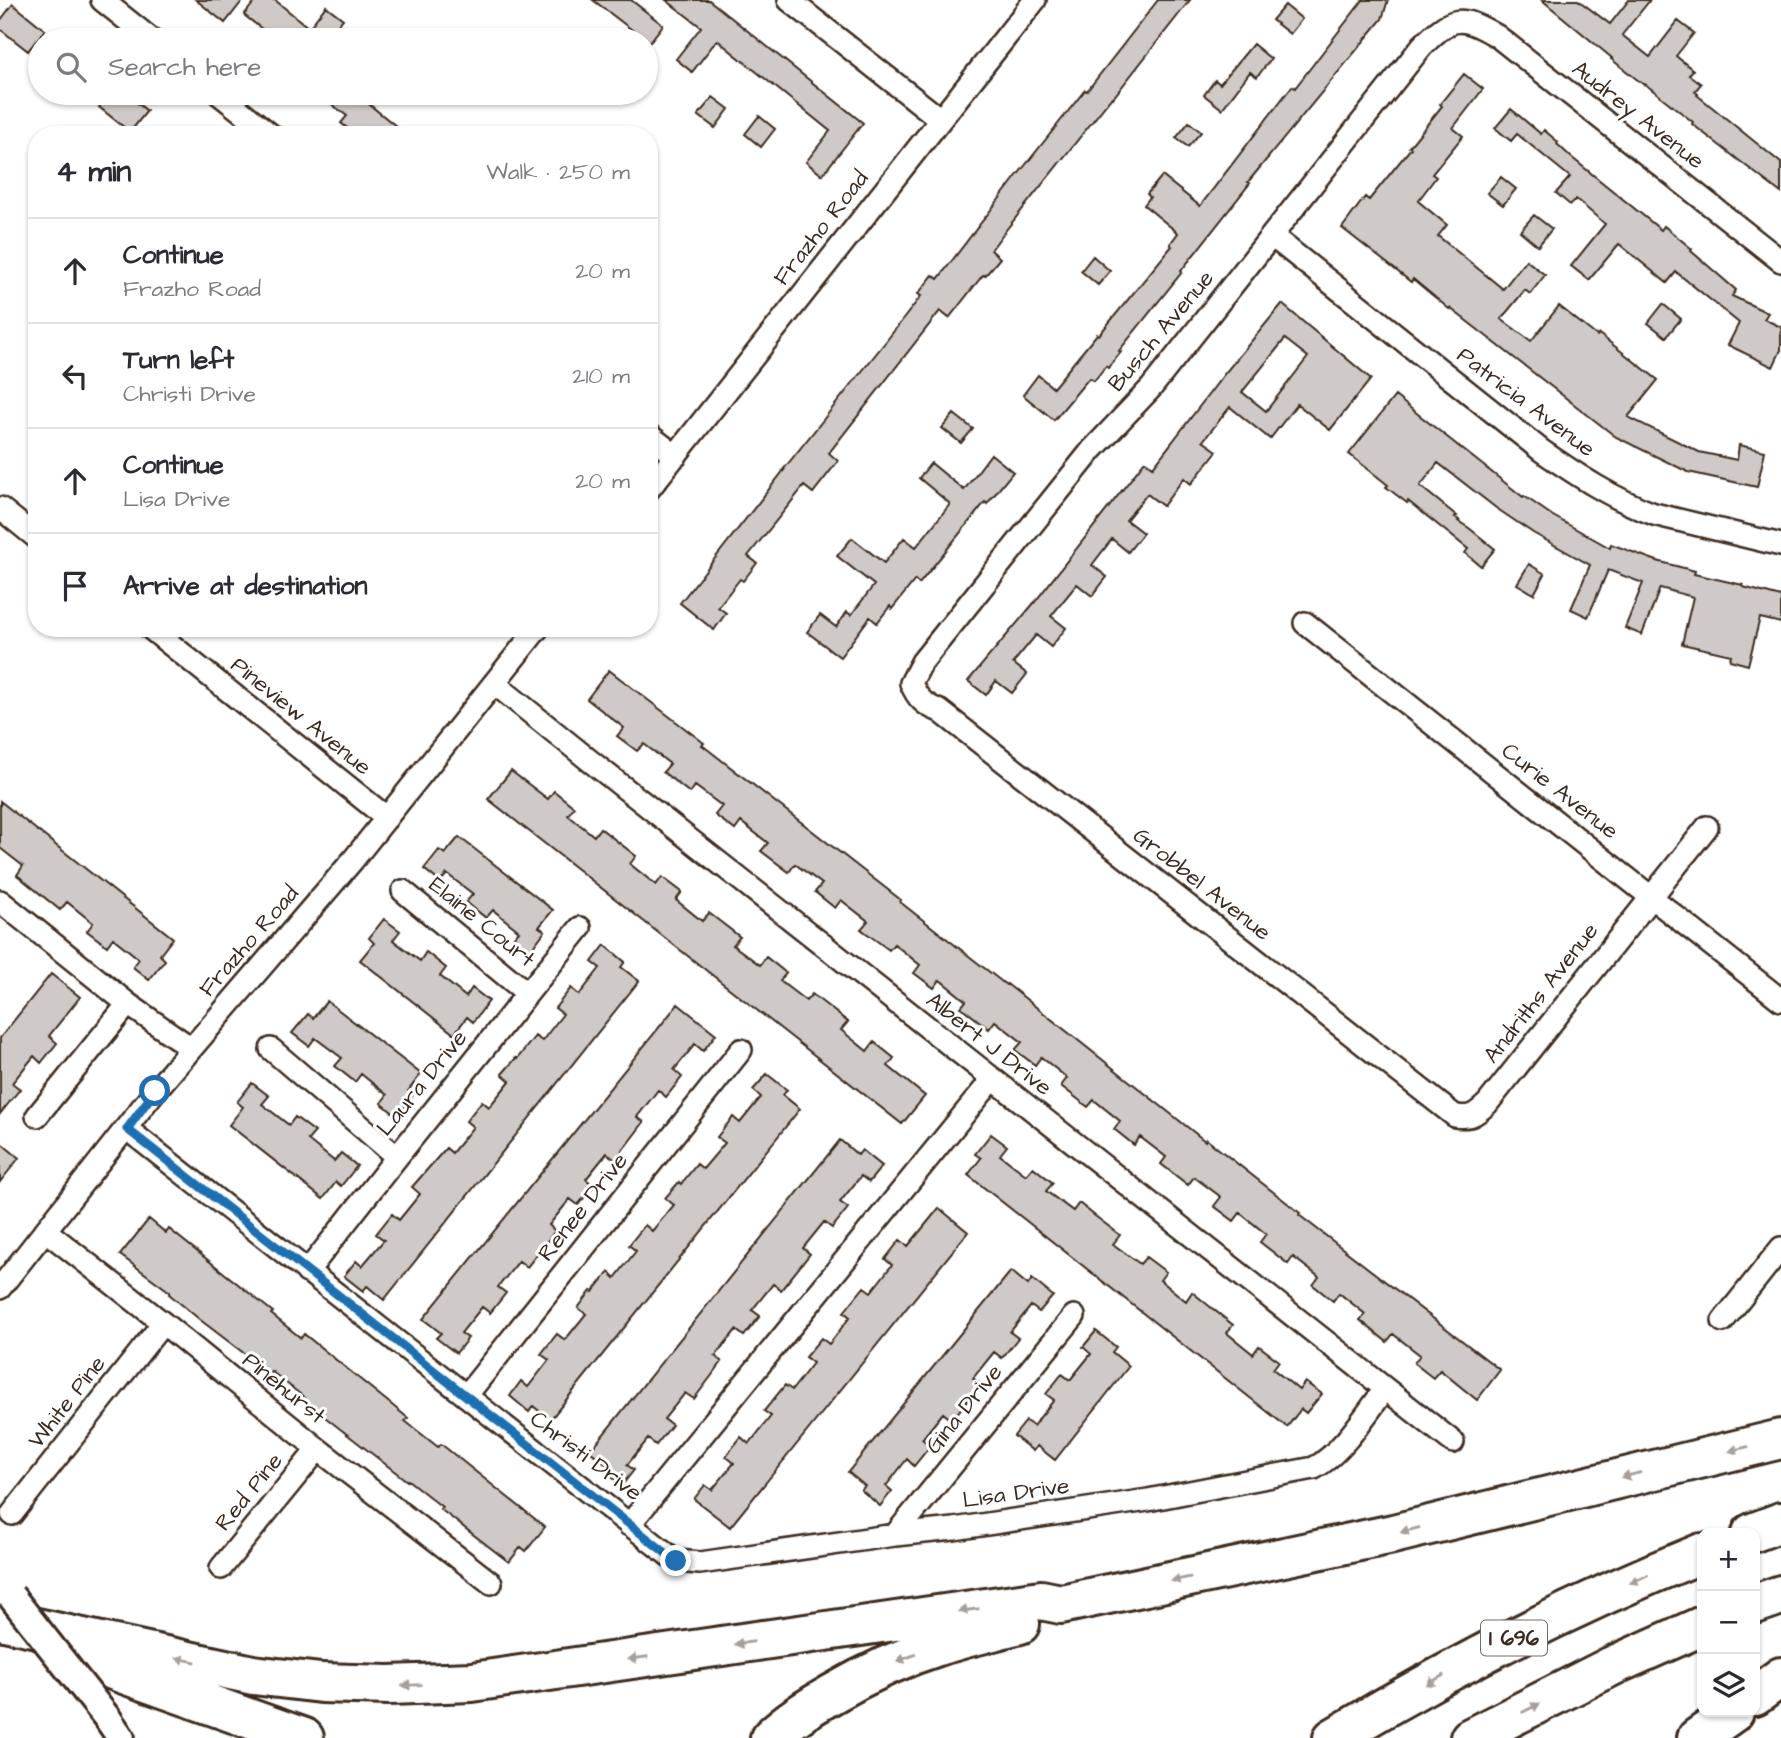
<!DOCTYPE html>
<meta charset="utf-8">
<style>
body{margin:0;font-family:"Architects Daughter",sans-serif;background:#f2f2f3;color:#2b2b33}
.controls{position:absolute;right:21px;bottom:21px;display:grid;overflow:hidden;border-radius:14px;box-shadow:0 2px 5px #0004}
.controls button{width:63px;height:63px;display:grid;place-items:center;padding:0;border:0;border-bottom:2px solid #e1e1e2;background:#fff;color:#2b2b33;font:35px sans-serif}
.stop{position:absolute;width:21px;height:21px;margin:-16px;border:5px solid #1f6fb2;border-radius:50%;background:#fff}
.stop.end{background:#1f6fb2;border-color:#fff;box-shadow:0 2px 7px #0008}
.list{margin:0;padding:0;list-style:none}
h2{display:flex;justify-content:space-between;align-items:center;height:91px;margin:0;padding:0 28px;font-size:30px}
h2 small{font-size:23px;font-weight:400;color:#7c7c81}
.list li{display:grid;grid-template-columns:46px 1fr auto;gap:21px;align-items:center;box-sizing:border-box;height:105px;padding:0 28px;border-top:2px solid #e1e1e2}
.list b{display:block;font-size:26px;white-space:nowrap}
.list p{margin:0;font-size:23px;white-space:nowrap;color:#7c7c81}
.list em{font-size:23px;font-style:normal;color:#7c7c81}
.icon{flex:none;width:38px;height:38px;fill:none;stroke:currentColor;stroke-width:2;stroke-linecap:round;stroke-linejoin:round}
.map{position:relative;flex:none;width:1781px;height:1738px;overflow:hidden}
.search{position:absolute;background:#fff;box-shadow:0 2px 5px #0004;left:28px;top:28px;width:630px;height:77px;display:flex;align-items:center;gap:18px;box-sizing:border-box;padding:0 24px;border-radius:38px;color:#7c7c81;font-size:26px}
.panel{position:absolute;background:#fff;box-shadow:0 2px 5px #0004;left:28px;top:126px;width:630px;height:511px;border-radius:28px}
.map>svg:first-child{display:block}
.building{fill:#cfcac7;stroke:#3b2a1e;stroke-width:2;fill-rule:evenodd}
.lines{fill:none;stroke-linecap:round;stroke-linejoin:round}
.minor-casing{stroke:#3b2a1e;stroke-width:26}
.tertiary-casing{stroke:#3b2a1e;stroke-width:32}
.motorway-casing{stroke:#3b2a1e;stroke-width:44}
.minor{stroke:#fff;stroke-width:21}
.tertiary{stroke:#fff;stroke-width:26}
.motorway{stroke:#fff;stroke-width:38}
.tertiary-bridge-casing{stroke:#3b2a1e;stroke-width:32;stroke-linecap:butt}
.tertiary-bridge{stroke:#fff;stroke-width:26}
.oneway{fill:#a79f9a}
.route{stroke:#1f6fb2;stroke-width:9}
.labels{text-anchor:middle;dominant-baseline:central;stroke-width:6;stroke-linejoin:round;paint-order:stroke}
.shield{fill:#fff;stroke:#766a62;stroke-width:2}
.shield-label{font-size:21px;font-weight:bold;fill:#3b2a1e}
.street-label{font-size:23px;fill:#3b2a1e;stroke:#fff}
</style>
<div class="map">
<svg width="1781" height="1738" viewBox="0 0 1781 1738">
<rect width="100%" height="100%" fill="#fff"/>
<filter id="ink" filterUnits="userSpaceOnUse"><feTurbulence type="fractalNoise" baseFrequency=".0143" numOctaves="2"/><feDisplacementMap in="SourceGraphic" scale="14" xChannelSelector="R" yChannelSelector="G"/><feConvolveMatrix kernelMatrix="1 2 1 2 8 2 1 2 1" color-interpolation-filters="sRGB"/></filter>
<g filter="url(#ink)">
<path class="building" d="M196,0H243L225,23Z
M256,0H275L309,28L326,6L343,19L326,40H276L244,15Z
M593,0H631L663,25L649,43Z
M666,0H709L863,123L822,175L806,162L830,131L717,40L692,72L676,59L701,27Z
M1158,0H1190L1113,98L1112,97L1002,235L991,250L1000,258L985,276L983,275L949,318L940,311L829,453L838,461L813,493L804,486L748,556L757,563L743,581L740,579L718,607L726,613L714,630L680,603L784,470H783L887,340L921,296L918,294L933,275L938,279L1016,177L1085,90L1087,91Z
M1363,0H1388L1382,19L1248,182L1250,183L1181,271L1182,272L1119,351L1121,352L1108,368L1106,366L1094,381L1089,378L1054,420L1023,395L1038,375L1053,388L1097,334L1099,335L1172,246L1170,244L1178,233L1144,205L1150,197L1147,194L1162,176L1200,206L1292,86L1295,88Z
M1542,0H1578L1610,24L1629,0H1650L1622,35L1650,57L1678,21L1694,33L1676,56L1693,70L1689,75L1701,84L1695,91L1698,94L1697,95L1781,163V193L1692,124L1693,122L1645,84L1644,85L1611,59L1612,58Z
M13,4L45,30L28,51L0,29V21Z
M1285,5L1302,19L1290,34L1272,20Z
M1253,44L1271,59L1257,77L1250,72L1222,109L1204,95L1215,80L1220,84Z
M1464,74L1483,89L1453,128L1463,136L1432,174L1436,177L1418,201L1447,225L1438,236L1503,289L1526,260L1545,275L1530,294L1525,290L1501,319L1531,341L1559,306L1597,336L1599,334L1658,380L1628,417L1699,452L1737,460L1739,445L1765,451L1757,487L1688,472L1616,437L1450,308L1449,309L1413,279L1411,282L1342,228L1365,197L1369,200L1411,148L1409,147L1442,106L1440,104Z
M110,93H125L147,111L130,132L99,107Z
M317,93H379L370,105L407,135H356L341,123L347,116Z
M713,97L729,109L715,128L698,115Z
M1511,109L1541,134L1544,130L1558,142L1557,144L1571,157L1661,230L1664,226L1692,249L1691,251L1736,290L1732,296L1768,313L1764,319L1781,327V350L1773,367L1728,345L1739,323L1676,272L1667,283L1619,244L1589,280L1571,266L1605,224L1576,199L1570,205L1556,193L1570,177L1517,134L1511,141L1495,128Z
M759,116L775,129L761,147L745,134Z
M1189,122L1201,132L1188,147L1176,138Z
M1501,177L1516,189L1503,205L1487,193Z
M1534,215L1552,229L1538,246L1520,231Z
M1093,256L1110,271L1098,285L1081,271Z
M1282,304L1371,379L1330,430L1297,404L1270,439L1230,407L1203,441L1217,451L1191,484L1184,478L1163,506L1147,494L1126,520L1143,533L1128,552L1112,539L1092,565L1107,577L1092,596L1077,584L1051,616L1066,628L1051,647L1036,635L1013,663L1027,674L1012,693L996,681L986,695L968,681L1034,603L1145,461L1153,467L1225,373ZM1285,339L1308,357L1266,411L1242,392Z
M1663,304L1681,319L1666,337L1648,323Z
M1395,396L1523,497L1524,496L1553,516L1610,548L1611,544L1657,561L1695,571L1694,574L1743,585V587L1781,597V623L1760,618L1748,665L1730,660L1731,655L1682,644L1693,597L1660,588L1642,635L1625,628L1643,583L1608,570L1588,617L1571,609L1590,565L1533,533L1496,508L1438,463L1420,486L1457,516L1455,517L1459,520L1458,521L1469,528L1495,549L1481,566L1465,553L1468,549L1408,501L1407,503L1386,487L1388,485L1349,454Z
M954,414L973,429L961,443L942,428Z
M991,454L1013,472L987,504L985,502L919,584L915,580L892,609L890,606L877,623L870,617L840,657L807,632L820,615L836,627L847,612L851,615L874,585L837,556L852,538L884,563L904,538L916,547L950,504L919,478L931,463L964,490Z
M1529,564L1545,574L1534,594L1517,584Z
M609,670L704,743L702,745L901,900L900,902L1006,985L1007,984L1205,1141L1206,1139L1300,1213L1299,1215L1500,1370L1477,1400L1440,1370L1433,1378L1414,1363L1420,1355L1393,1334L1387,1342L1360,1320L1365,1314L1339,1293L1333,1301L1313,1285L1319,1277L1293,1257L1288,1264L1260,1242L1266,1234L1240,1213L1234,1221L1214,1206L1221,1197L1194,1177L1188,1185L1161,1164L1166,1157L1140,1137L1134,1145L1114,1129L1120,1121L1094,1100L1088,1107L1061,1086L1067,1078L1041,1057L1035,1065L1015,1050L1022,1042L995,1021L989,1029L961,1007L966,1001L940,980L934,988L914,973L920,965L894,944L889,950L861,929L868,921L841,900L835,908L815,892L822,884L795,864L789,872L761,851L768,843L741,822L735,830L715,815L722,806L695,786L690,793L663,772L670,764L644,744L637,751L617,736L624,728L587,699Z
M511,771L548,799L554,791L574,807L568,815L594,836L600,828L636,856L630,864L656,885L662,877L682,892L676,900L702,921L709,913L740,937L733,945L760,965L766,957L786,973L780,981L806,1001L812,994L848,1022L841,1030L867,1051L874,1042L894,1058L888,1066L925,1096L902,1124L488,799Z
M0,801L173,938L160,955L165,960L149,980L133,967L139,959L113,938L107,946L87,931L93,923L67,902L60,910L17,875L23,866L0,848Z
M459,837L553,910L539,927L545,931L529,952L512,939L519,931L493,910L486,918L466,902L473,894L447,874L440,882L424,869L439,850L445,854Z
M384,919L400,931L393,940L420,961L426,952L446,968L440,976L466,997L472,988L489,1001L473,1022L467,1017L454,1034L360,960L374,943L369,938Z
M605,945L625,962L621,967L639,981L384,1300L367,1286L363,1291L344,1276L356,1261L362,1266L384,1240L376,1234L392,1214L399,1220L420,1194L412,1187L446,1148L452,1153L473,1127L466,1121L482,1101L489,1107L510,1081L502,1074L516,1058L517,1059L535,1036L542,1041L563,1014L555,1008L571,988L579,995L600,968L592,962Z
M51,974L80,997L49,1036L57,1043L41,1063L34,1056L12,1083L20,1089L0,1114V1038Z
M327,1001L421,1074L408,1091L413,1095L397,1116L381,1103L387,1095L361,1074L355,1082L335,1066L342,1058L315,1038L309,1046L292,1033L308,1014L313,1018Z
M678,1004L716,1034L703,1051L695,1044L674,1070L682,1077L666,1097L658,1090L637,1117L644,1122L628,1143L615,1160L607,1153L586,1179L594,1186L578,1205L570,1199L549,1225L555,1231L527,1267L519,1261L498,1287L506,1293L490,1313L482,1307L461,1333L468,1338L456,1353L436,1338L441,1333L423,1319Z
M767,1074L787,1090L783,1095L800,1109L550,1420L533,1406L529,1412L510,1396L521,1381L528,1387L549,1360L541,1354L557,1334L565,1340L586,1314L578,1308L591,1291L593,1292L609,1272L615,1278L636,1251L629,1245L645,1225L652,1231L674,1205L665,1198L679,1182L681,1184L697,1164L703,1169L725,1143L717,1137L733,1117L740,1123L761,1097L753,1090Z
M252,1083L269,1096L262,1104L289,1125L295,1117L315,1132L308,1140L334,1161L341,1153L357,1166L341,1186L336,1182L323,1199L229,1125L243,1107L237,1102Z
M991,1134L1007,1146L1000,1155L1026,1175L1033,1167L1053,1183L1046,1191L1073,1211L1079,1203L1095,1216L1120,1235L1113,1244L1140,1264L1146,1257L1166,1272L1160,1280L1186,1301L1192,1292L1208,1305L1233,1325L1227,1333L1253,1354L1259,1346L1279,1361L1273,1369L1299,1390L1305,1382L1322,1394L1306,1413L1301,1409L1287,1427L968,1175L981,1158L975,1154Z
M840,1140L858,1155L862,1150L882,1166L869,1182L861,1176L840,1202L848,1208L832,1228L824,1222L803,1248L810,1254L781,1290L773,1284L752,1310L760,1316L744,1336L736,1330L715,1356L722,1362L694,1399L685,1393L664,1419L672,1425L656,1445L648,1439L627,1465L634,1470L622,1485L603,1470L607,1465L590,1451Z
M0,1142L19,1158L0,1182Z
M939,1208L968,1232L730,1527L694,1499L705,1485L712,1490L734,1463L726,1456L741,1437L749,1444L771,1416L764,1411L785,1385L792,1390L813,1363L805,1357L821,1338L829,1344L850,1317L844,1312L864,1287L871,1292L892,1265L885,1259L900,1240L908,1246Z
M149,1219L166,1233L169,1229L273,1312L271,1314L301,1338L304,1334L408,1418L405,1421L438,1447L441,1444L545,1527L526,1551L521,1547L509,1562L440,1509L442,1507L408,1480L407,1481L303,1400L305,1398L271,1371L270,1373L199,1319L169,1294L170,1292L120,1255Z
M1011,1271L1028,1285L1032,1279L1053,1296L1039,1312L1031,1306L1010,1332L1018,1338L1002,1358L994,1352L973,1378L980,1384L952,1420L943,1413L922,1439L930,1446L914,1466L907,1459L886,1486L892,1491L880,1506L861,1490L865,1486L848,1472Z
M1096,1331L1116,1347L1112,1352L1129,1366L1055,1460L1037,1446L1033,1451L1014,1436L1026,1421L1033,1426L1054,1400L1046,1394L1062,1374L1070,1380L1091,1354L1083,1347Z"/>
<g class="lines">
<defs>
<path id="minor" d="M102,0L152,40
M789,0L940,119
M218,93L271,135
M1272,236L1542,451C1577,475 1613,499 1654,514L1781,545
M649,435L676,456
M649,489L1035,0
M0,508L37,538
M1305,623L1781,1000
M150,628L387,818
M494,683L589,760L1453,1442
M1707,827L1487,1104C1475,1115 1471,1118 1455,1116L940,711C924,705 917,698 911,683L922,662L1092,450L1151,388L1422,46C1452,16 1460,14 1497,36L1781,261
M403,891L527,993
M0,901L128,1004L191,1048
M271,1049L397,1157
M37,1116L128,1004
M127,1129L676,1561L700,1563L895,1535L954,1529L1148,1500L1314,1468C1340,1455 1367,1413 1385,1389
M46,1231L163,1323L318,1449L491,1583
M307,1272L397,1157L580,928
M0,1288L155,1091L353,860L538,628
M1723,1321L1781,1248
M466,1396L741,1050
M12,1514L163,1323
M629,1525L992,1080
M895,1535L1074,1316
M221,1568L318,1449"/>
<path id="tertiary" d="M108,1719L121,1738"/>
<path id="motorway" d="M1752,1533L1781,1522
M1755,1604L1781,1595
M0,1620L253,1675L321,1683L389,1685L472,1682L1041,1600L1061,1604L1393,1534L1781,1439
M82,1659L304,1738
M1755,1696L1781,1677
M770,1738C788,1720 810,1707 832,1694C866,1674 903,1657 941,1645C967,1637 994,1631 1020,1624
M1333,1738C1451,1667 1575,1604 1702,1553
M1470,1738L1612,1666L1702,1626
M1697,1738L1734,1712"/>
</defs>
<use href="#minor" class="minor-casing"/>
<use href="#tertiary" class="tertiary-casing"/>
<use href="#motorway" class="motorway-casing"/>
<use href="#minor" class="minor"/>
<use href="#tertiary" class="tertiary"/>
<use href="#motorway" class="motorway"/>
<defs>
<path id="tertiary-bridge" d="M11,1596L108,1719"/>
</defs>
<use href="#tertiary-bridge" class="tertiary-bridge-casing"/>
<use href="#tertiary-bridge" class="tertiary-bridge"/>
</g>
<defs><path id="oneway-solid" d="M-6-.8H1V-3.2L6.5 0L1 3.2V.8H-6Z" transform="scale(1.75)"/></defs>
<g class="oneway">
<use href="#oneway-solid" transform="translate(1739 1449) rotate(166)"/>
<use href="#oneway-solid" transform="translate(1631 1475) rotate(166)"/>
<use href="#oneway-solid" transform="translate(1410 1530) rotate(166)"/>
<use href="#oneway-solid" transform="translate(1181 1579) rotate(168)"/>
<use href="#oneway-solid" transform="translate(1639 1579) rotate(155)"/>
<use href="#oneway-solid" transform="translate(969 1610) rotate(172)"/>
<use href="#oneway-solid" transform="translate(744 1643) rotate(172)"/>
<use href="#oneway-solid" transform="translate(638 1658) rotate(172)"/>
<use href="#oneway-solid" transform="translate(906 1658) rotate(160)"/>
<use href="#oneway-solid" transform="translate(186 1660) rotate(-168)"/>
<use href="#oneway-solid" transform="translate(1435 1680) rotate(151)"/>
<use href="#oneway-solid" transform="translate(412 1685) rotate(178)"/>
<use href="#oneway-solid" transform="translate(1531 1708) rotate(-27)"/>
</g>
</g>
<g class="lines" filter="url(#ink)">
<path class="route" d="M155,1091L127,1129L676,1561"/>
</g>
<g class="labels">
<rect class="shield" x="1481" y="1620.5" width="66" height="35" rx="5"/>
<g class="shield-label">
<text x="1514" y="1638">I 696</text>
</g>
<g class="street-label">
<text transform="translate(1638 115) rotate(38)">Audrey Avenue</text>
<text transform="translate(821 228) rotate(-52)">Frazho Road</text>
<text transform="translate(1161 331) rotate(-50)">Busch Avenue</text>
<text transform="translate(1526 402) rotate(37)">Patricia Avenue</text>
<text transform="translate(301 716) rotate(39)">Pineview Avenue</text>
<text transform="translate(1560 791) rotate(38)">Curie Avenue</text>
<text transform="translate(1202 884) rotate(38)">Grobbel Avenue</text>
<text transform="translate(482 922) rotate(39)">Elaine Court</text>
<text transform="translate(249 941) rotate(-49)">Frazho Road</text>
<text transform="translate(1541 993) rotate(-52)">Andriths Avenue</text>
<text transform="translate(989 1044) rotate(38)">Albert J Drive</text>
<text transform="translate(422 1083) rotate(-51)">Laura Drive</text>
<text transform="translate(583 1207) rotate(-52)">Renee Drive</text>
<text transform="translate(284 1388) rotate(39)">Pinehurst</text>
<text transform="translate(67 1402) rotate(-52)">White Pine</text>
<text transform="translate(964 1409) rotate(-51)">Gina Drive</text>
<text transform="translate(586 1456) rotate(37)">Christi Drive</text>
<text transform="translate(249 1492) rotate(-51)">Red Pine</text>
<text transform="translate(1016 1493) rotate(-8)">Lisa Drive</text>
</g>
</g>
</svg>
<div class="controls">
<button>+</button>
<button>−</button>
<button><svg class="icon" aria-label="layers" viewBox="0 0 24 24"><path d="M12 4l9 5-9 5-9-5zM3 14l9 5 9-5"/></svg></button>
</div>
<div class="stop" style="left:155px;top:1091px"></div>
<div class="stop end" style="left:676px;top:1561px"></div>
<div class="search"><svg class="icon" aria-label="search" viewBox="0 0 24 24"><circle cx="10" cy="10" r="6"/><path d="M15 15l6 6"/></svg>Search here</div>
<section class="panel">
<h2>4 min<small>Walk · 250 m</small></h2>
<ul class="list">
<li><svg class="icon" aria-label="ahead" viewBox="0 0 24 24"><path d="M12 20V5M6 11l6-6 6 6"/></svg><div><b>Continue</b><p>Frazho Road</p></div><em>20 m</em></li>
<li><svg class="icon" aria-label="left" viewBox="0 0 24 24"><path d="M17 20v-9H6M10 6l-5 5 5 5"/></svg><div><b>Turn left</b><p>Christi Drive</p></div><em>210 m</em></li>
<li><svg class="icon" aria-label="ahead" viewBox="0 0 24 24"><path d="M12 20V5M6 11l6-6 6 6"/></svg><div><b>Continue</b><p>Lisa Drive</p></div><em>20 m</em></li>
<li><svg class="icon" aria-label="arrive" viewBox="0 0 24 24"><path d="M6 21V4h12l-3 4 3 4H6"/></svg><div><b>Arrive at destination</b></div></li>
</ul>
</section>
</div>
